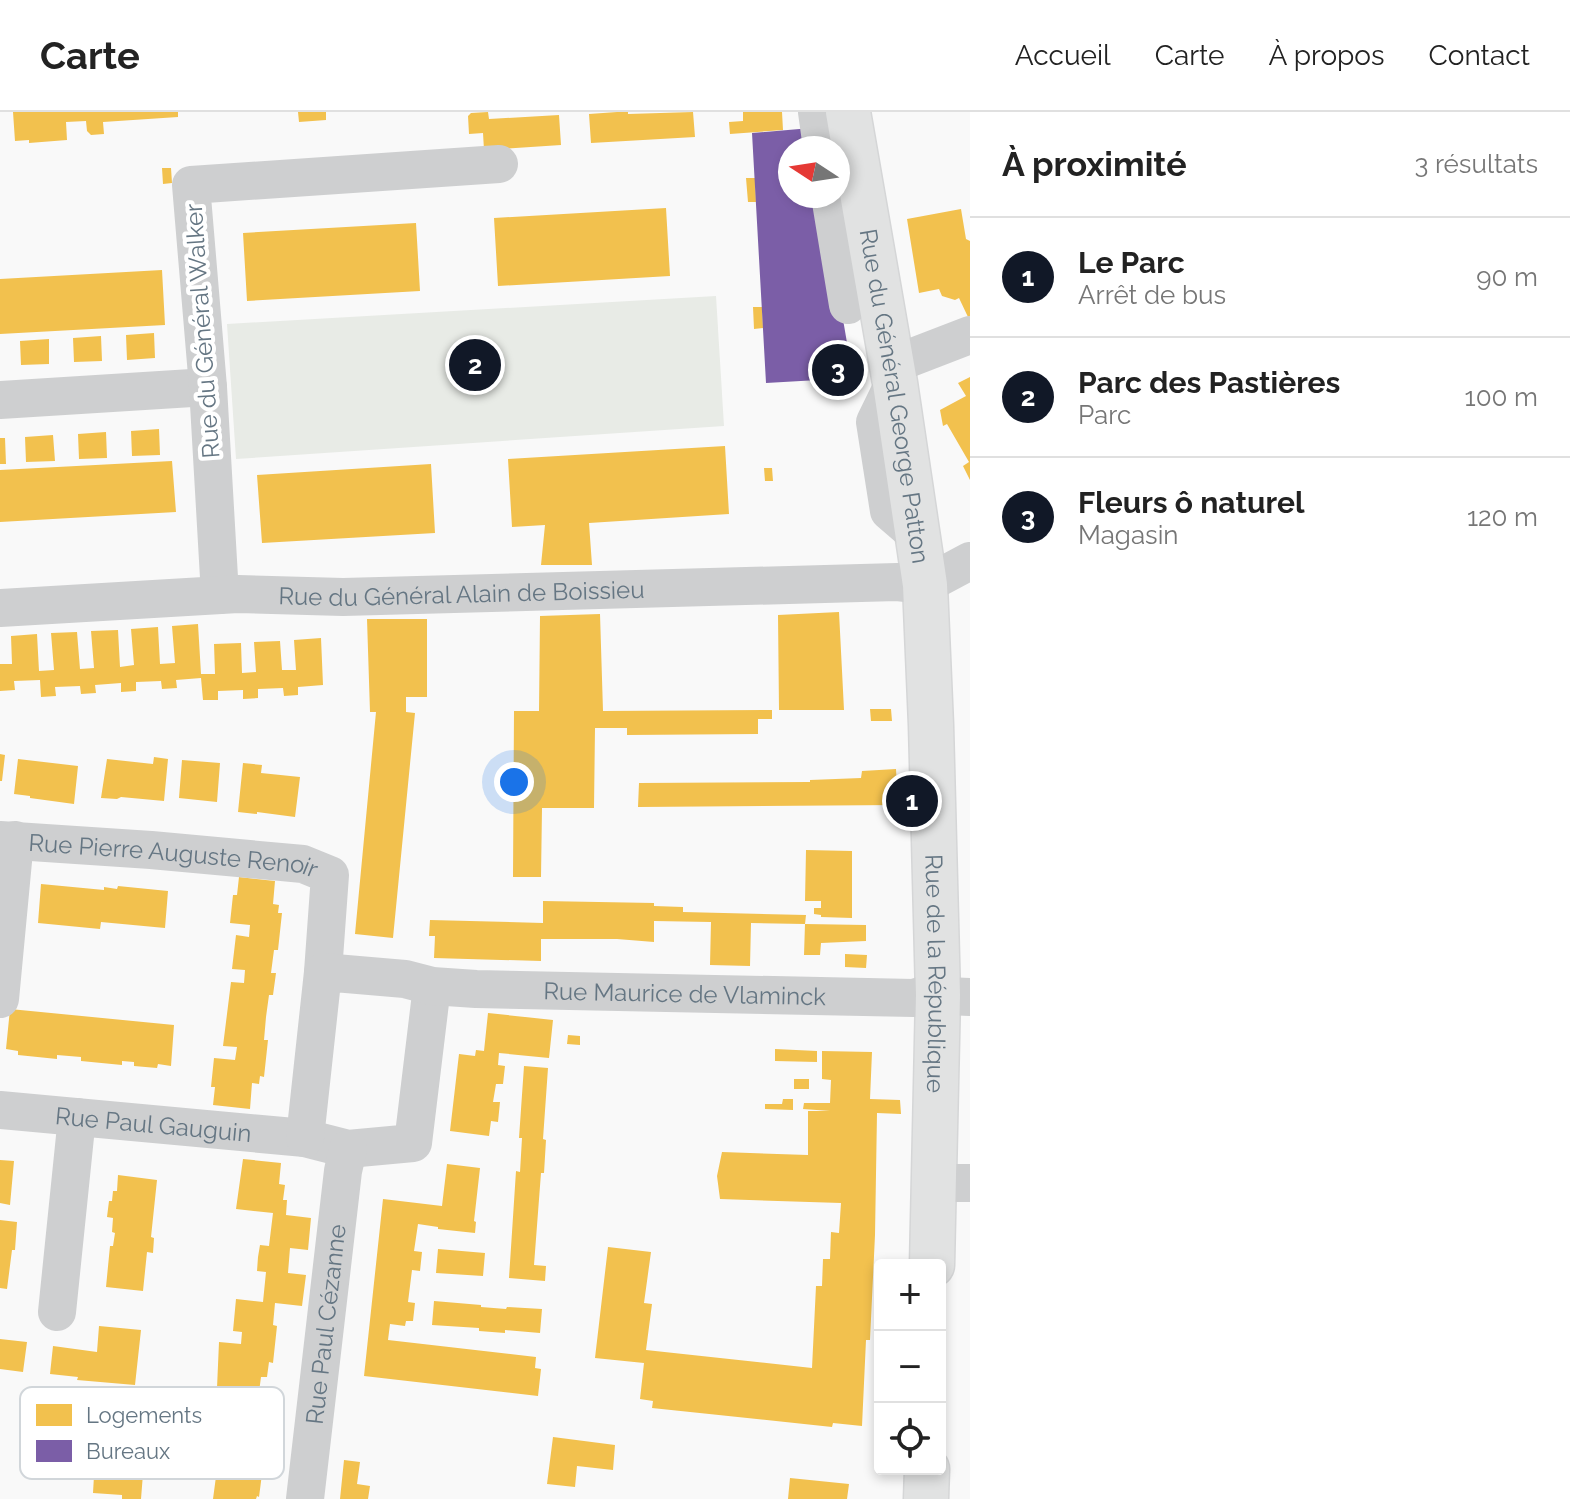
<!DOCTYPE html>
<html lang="fr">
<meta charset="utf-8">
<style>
body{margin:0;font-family:Raleway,sans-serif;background:#f6f6f6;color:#222}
.controls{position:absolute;right:24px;bottom:24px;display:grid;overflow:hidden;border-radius:8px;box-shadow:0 4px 12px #0003}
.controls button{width:72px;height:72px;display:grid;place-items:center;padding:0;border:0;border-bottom:2px solid #e0e0e0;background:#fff;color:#222;font:40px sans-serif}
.compass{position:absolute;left:778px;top:24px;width:72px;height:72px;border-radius:50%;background:#fff;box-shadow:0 4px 12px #0003;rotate:282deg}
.you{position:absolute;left:514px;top:670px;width:28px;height:28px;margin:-20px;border:6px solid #fff;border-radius:50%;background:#1a73e8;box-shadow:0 0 0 12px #1a73e833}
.badge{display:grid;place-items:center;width:52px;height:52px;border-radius:50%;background:#111827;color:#fff;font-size:26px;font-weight:700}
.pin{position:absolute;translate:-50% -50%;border:4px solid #fff;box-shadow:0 2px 8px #0006}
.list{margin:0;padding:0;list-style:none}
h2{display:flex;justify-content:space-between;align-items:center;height:104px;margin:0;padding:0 32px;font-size:34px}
h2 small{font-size:26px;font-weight:400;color:#767676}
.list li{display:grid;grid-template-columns:52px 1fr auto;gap:24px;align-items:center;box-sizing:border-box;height:120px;padding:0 32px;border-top:2px solid #e0e0e0}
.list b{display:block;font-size:30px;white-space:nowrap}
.list p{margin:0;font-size:26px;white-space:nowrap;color:#767676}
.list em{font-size:26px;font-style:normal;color:#767676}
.icon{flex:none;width:44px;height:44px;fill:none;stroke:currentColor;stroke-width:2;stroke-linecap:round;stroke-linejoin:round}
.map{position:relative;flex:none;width:970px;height:1387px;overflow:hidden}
header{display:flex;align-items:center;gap:48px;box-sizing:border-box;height:112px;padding:0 40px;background:#fff;border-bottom:2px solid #e0e0e0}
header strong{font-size:38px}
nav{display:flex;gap:44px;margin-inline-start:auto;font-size:28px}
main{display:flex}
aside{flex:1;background:#fff}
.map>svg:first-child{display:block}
.green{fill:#e8ebe6}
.homes{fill:#f2c14e}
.offices{fill:#7b5ea7}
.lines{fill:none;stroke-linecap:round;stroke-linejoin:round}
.major-casing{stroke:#d5d6d7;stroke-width:47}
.minor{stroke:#cecfd0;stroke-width:38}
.major{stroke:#e1e2e2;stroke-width:44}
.labels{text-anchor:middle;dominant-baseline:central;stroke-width:8;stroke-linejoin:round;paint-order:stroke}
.street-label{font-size:24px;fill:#657683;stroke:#fff}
.key{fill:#fff;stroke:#d1d6da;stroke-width:2}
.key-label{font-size:22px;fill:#657683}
</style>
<header>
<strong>Carte</strong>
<nav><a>Accueil</a><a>Carte</a><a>À propos</a><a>Contact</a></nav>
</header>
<main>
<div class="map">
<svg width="970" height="1387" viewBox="0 0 970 1387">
<rect width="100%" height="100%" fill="#f9f9f9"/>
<path class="green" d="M716,184L724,314L236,347L227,212Z"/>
<path class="homes" d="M13,0H178V5L103,10L104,22L91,23L87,19L86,9L66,10L67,28L29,31V28L15,29Z
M298,0H326V8L299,10Z
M488,0L489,7L559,3L561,33L484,38L483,21L469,22L468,4L471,1Z
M617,0H628V2L693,0L695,25L591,31L589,2Z
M743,0H782L783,18L730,22L729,10L743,9Z
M162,56H171L172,71L163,72Z
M746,66H755L756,90H748Z
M666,96L670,164L498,174L494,106Z
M961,97L966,127L970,129V204L968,205L959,186L955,188L942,184L939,177L919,181L907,107Z
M416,111L420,179L247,189L243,121Z
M162,158L165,213L0,222V167Z
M753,195H762L763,216L754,217Z
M154,221L155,246L127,248L126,223Z
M101,224L102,249L74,250L73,226Z
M49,227V252L21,253L20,229Z
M970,265V368L963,354L969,350L947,312L943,314L940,298L966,284L958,271Z
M159,317L160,343L132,344L131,319Z
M106,320L107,346L79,347L78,322Z
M53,323L55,349L26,350L25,325Z
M0,326H5L6,352H0Z
M725,334L729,402L589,411L592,453H541L545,413L512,415L508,347Z
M172,349L176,400L0,410V358Z
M431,352L435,421L262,431L257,363Z
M764,356H772L773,369H765Z
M839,500L844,598H779L778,503Z
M600,502L603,599L772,598V607H758V622L627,623V616H595L594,696H542L541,765H513L514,599H539L540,504Z
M367,507H427V585H406V600L415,601L393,826L355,822L376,600H370Z
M198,512L201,562H215L214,532L241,531L242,561L256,560L254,530L280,529L282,558H296L294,528L321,526L323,573L298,575V583L284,584L283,576L258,577V586L243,587V578L218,579V588H203L201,566L176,568L177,576L162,577L161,569L136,570V579L121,580V571L95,573L96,581L81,582L80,574L55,575L56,584L41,585L40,568L14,569L15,578L0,579V552H12L11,524L37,522L39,559L54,558L51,521L77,520L80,557L94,556L91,519L118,518L120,555L134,553L131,517L158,515L160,552L175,551L172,514Z
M870,597H891L892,609H871Z
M0,642L5,643L2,669H0Z
M154,645L168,647L164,689L121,685L117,687L101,686L107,647L153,652Z
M18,647L78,654L74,692L30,686V684L14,682Z
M182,648L220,651L217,690L179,686Z
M243,651L262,653L261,661L300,665L295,705L257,700V702L238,700Z
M896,657L898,693L638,695L639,671L810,670V668L861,666L862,659Z
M806,738L852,739V806L821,805V803L814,802V796H821V789H805Z
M239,765L275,769L273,792L279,793L278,801H282L278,838H274L271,861H276L273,883H269L266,905L264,928H268L264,965L260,964L259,972L252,971L250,997L213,993L215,975H211L214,946L235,948L237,935L223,934L231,870L244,871L245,858L232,857L236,823L249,825L250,813L230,811L233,783H237Z
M41,772L104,778V775L117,777L118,774L168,779L165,816L101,810L100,817L38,811Z
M543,789L654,791V794L683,795V800L806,803L805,812L751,811L750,854L710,853L711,810L654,809V830L617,827H541V849L434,846L435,824H429L430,808L543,811Z
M805,812L866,813V829L821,831L820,843H804Z
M845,842L867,843L866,856L845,855Z
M10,897L174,913L171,954L158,952L157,956L134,954V950L122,949V953L81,949V945L57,943V947L18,943V939L6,937Z
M488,901L553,908L549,946L499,941L498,953L505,954L503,972H496L493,990H500L498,1010L491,1009L489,1024L450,1019L459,942L475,944L476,938L484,939Z
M568,923L580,924V933L567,932Z
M775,937L817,939V950L775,949Z
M822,939L872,940L870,987L900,988L901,1002L877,1001L875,1123L870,1228H866L862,1314L833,1311L832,1315L652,1296L653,1289L640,1287L644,1251L595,1246L608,1135L651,1140L644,1191L652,1192L646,1238L812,1256L816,1174H822L823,1147H830L831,1120L839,1121L841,1091L720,1087L717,1064L722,1040L808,1043V999H830L803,997L804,991H830L831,968L822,967Z
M524,954L548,956L543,1027L546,1028L544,1061H541L534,1153L546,1154L545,1169L509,1166L516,1059L520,1060L522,1026H519Z
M794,967H809V977H794Z
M783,987H793V998L765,997V992H782Z
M243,1047L281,1051L279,1072L285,1073L283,1088H287L286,1103L311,1106L308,1138L290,1136L288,1161L306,1163L302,1194L275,1191L273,1213L277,1214L273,1251L269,1250L267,1265H261L259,1280L217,1276L219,1230L241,1232L242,1220L233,1219L236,1187L263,1190L266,1160L257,1159L258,1145L260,1133L269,1134L273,1101L236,1097Z
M0,1048L14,1049L10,1093L0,1091Z
M447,1052L480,1056L474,1109L476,1110L475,1121L438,1117V1115L418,1112L414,1139L422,1140L420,1159L412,1158L408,1190L415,1191L413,1209H406L405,1214L390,1212L388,1228L536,1245L535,1256L541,1257L538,1284L364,1264L383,1087L442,1094Z
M118,1063L157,1068L151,1125L154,1126L153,1141L147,1140L143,1179L106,1175L110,1134H113L115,1121L112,1120L113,1106L107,1105L109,1089H112L113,1079H117Z
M0,1108L17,1110L15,1138H12L7,1177L0,1176Z
M438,1137L485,1141L483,1164L436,1161Z
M434,1189L481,1193V1195L506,1197L507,1195L542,1197L540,1221L505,1218V1221L479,1219V1216L432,1213Z
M99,1214L141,1218L135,1273L77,1268L78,1265L50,1262L53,1234L97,1240Z
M0,1227L27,1230L23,1260L0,1257Z
M223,1290L268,1294L262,1328H265L263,1339H266L263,1362H262L259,1385L257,1384L256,1387H213L217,1357L219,1358Z
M553,1325L615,1333L613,1358L577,1354L575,1375L547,1372Z
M95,1346L144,1349L141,1387H122V1383L93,1381Z
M344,1348L360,1350L357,1372L370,1374L368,1387H340Z
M790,1366L849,1372L847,1387H788Z"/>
<path class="offices" d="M811,16L813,36H790V84H822L853,266L766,271L752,21Z"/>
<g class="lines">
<defs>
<g id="major">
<path id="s6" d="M848,0L895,271L925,473L931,613L938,883L932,1153"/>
<path d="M926,1387L927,1357"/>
</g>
</defs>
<use href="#major" class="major-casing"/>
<g class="minor">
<path d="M817,0L822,36"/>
<path d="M830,84L848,193"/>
<path d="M892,253L970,223"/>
<path d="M895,269L875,310L889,399L918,424"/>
<path d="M0,288L208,275"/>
<path d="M220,483L208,275L191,73L499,52"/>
<path id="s1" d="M0,496L238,482L343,485L897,470L925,473L970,449"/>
<path id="s2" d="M0,728L151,738L303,752L330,763L323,860"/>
<path d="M0,887L15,728"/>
<path id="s3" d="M0,998L305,1026L348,1037L413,1031L432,874"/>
<path id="s4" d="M305,1026L323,860L405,867L432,874L476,877L914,886L923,883L970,885"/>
<path d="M934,1071H970"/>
<path d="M57,1200L77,1005"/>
<path id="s5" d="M305,1387L343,1059L348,1037"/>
</g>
<use href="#major" class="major"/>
</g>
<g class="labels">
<g class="street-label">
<text transform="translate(202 219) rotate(-94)">Rue du Général Walker</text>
<text stroke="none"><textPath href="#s6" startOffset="288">Rue du Général George Patton</textPath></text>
<text stroke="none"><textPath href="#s1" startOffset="462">Rue du Général Alain de Boissieu</textPath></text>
<text stroke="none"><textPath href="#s2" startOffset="174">Rue Pierre Auguste Renoir</textPath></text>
<text stroke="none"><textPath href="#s6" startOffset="868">Rue de la République</textPath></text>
<text stroke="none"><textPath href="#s4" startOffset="530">Rue Maurice de Vlaminck</textPath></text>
<text stroke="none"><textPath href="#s3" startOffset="154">Rue Paul Gauguin</textPath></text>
<text stroke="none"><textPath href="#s5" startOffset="176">Rue Paul Cézanne</textPath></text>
</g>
</g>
<rect x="20" y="1275" width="264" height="92" rx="12" class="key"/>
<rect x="36" y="1292" width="36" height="22" fill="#f2c14e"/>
<rect x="36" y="1328" width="36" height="22" fill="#7b5ea7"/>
<g class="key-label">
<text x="86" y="1311">Logements</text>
<text x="86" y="1347">Bureaux</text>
</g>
</svg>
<div class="controls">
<button>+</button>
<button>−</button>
<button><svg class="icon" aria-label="locate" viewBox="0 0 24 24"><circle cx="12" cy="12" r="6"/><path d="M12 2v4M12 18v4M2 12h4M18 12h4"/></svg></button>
</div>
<svg class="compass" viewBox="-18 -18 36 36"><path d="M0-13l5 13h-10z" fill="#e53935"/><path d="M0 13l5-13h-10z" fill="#767676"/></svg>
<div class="you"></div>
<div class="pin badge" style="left:912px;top:689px">1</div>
<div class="pin badge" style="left:475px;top:253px">2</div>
<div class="pin badge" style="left:838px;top:258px">3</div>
</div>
<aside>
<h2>À proximité<small>3 résultats</small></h2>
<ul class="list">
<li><span class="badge">1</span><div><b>Le Parc</b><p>Arrêt de bus</p></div><em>90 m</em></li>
<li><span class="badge">2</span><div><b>Parc des Pastières</b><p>Parc</p></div><em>100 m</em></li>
<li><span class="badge">3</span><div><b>Fleurs ô naturel</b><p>Magasin</p></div><em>120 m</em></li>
</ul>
</aside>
</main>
